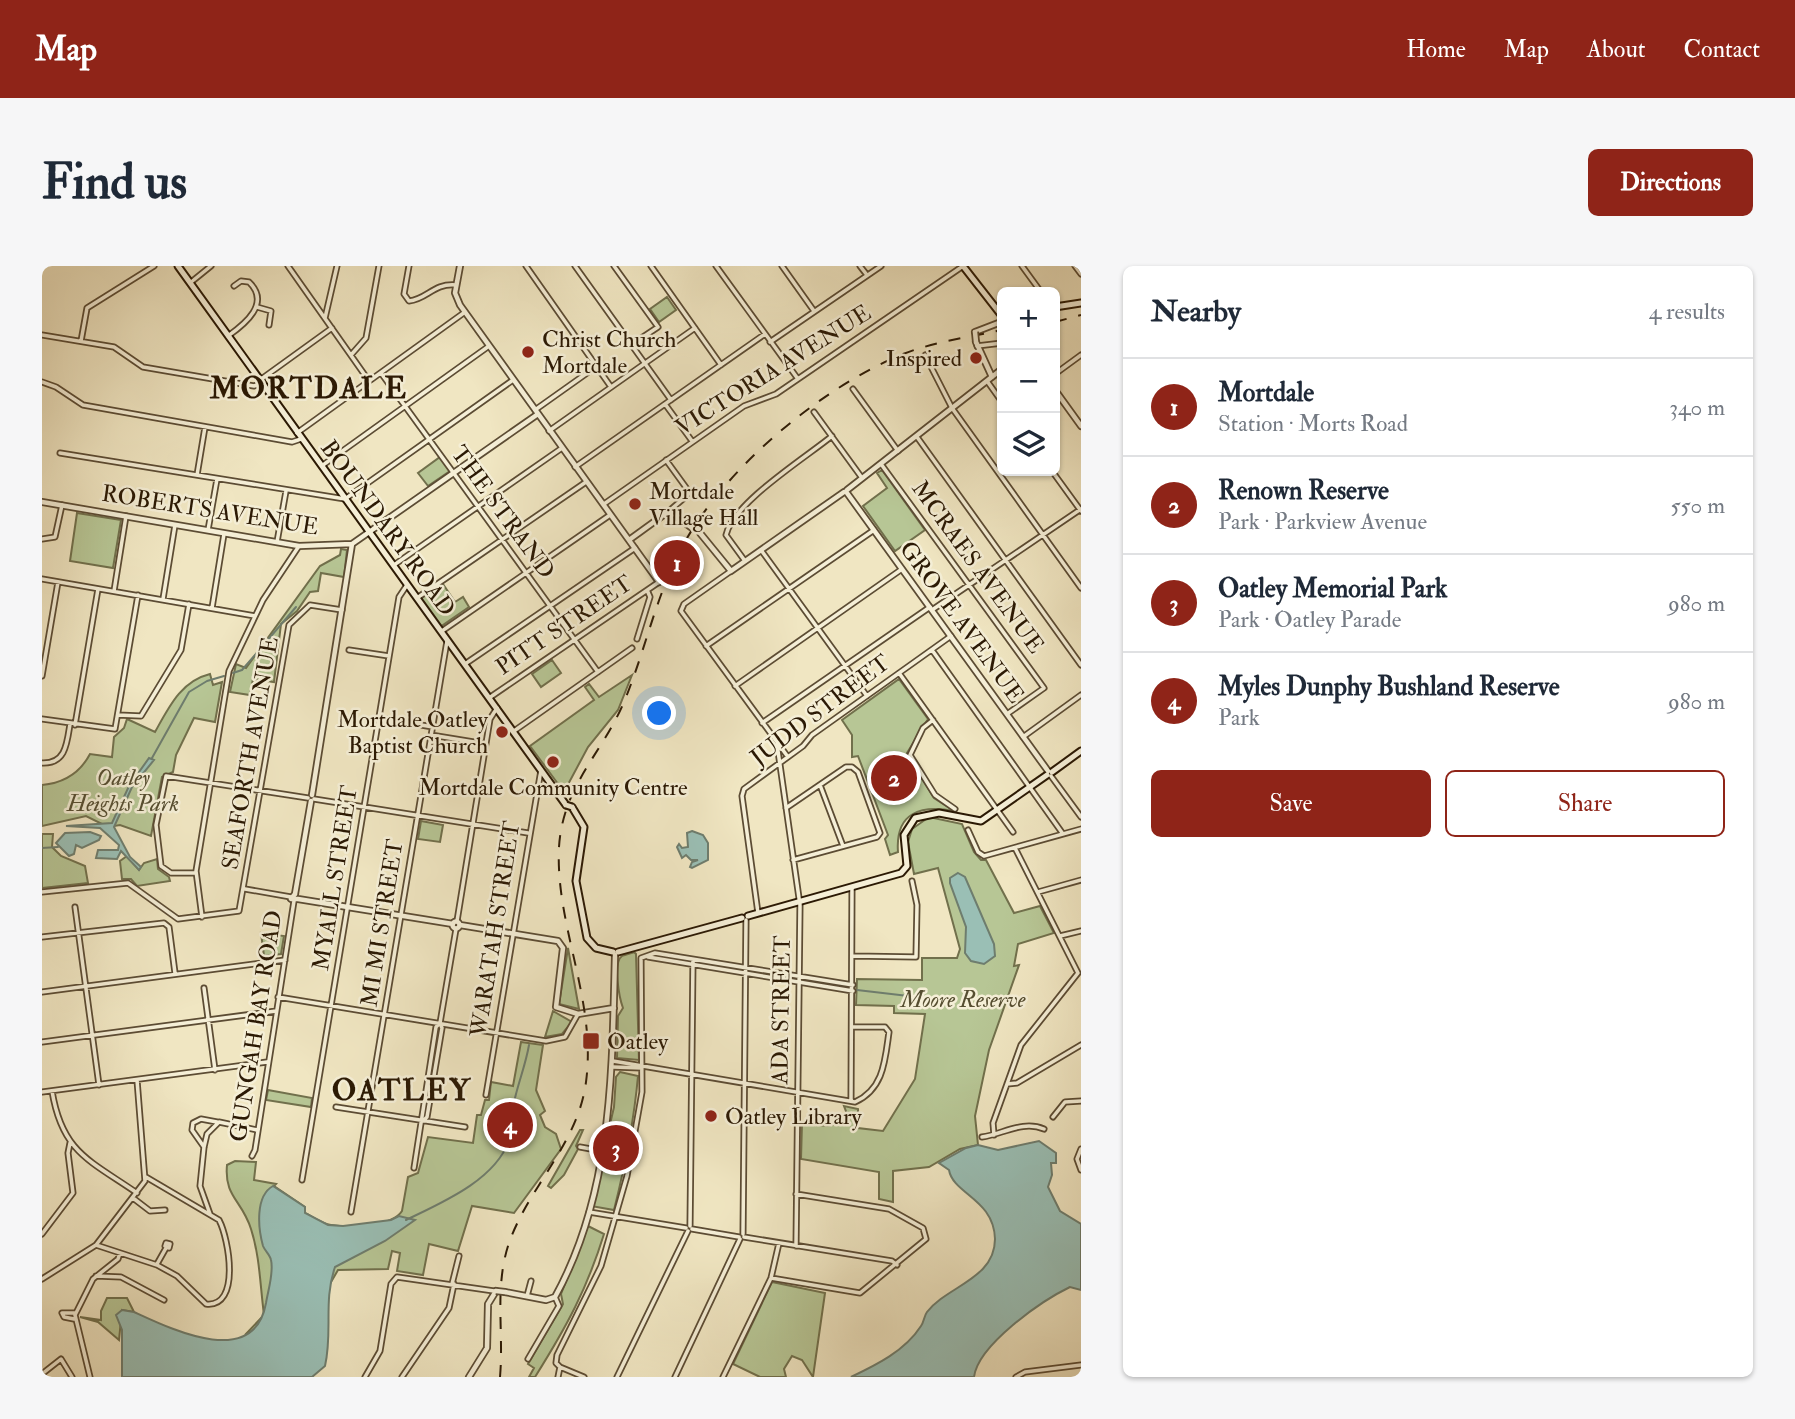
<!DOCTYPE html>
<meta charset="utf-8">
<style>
body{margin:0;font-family:"IM FELL Double Pica",serif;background:#f6f6f7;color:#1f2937}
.controls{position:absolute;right:21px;top:21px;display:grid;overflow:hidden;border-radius:10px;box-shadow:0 2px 5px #0004}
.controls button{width:63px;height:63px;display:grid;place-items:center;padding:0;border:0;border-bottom:2px solid #e0e1e3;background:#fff;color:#1f2937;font:35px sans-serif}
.you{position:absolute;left:618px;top:448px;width:24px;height:24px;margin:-18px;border:5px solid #fff;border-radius:50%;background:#1a73e8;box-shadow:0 0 0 10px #1a73e833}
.badge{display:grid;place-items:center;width:46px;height:46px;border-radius:50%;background:#8f2418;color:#fff;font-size:23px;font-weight:700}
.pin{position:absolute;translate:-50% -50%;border:4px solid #fff;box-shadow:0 2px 7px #0006}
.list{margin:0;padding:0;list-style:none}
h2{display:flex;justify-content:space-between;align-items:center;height:91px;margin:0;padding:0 28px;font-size:30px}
h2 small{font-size:23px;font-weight:400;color:#747a83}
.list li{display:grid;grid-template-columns:46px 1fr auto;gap:21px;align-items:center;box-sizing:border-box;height:98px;padding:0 28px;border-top:2px solid #e0e1e3}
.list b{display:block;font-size:26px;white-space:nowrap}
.list p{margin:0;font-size:23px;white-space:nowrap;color:#747a83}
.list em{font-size:23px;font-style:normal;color:#747a83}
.actions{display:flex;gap:14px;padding:21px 28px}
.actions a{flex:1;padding:16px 0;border:2px solid #8f2418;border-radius:10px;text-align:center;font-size:24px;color:#8f2418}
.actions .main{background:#8f2418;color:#fff}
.icon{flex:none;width:38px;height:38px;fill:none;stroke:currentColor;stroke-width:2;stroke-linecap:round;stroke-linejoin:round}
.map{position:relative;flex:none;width:1039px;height:1111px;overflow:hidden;border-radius:10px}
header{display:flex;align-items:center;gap:42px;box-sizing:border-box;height:98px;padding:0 35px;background:#8f2418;color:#fff}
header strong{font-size:33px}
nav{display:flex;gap:38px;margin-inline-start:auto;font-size:24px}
.intro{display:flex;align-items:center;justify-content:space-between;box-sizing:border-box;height:168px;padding:0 42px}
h1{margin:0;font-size:49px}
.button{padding:18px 32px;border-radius:10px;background:#8f2418;color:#fff;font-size:24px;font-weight:700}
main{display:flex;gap:42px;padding:0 42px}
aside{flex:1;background:#fff;border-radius:10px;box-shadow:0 2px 5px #0004}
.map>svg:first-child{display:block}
.green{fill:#b7c695;stroke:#71704c;stroke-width:2}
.water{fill:#9abfb5;stroke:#6e7d6e;stroke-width:2}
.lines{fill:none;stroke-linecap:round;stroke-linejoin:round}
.stream{stroke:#6e7d6e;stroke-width:2}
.minor-casing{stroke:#5c4c34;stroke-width:7}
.tertiary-casing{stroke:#5c4c34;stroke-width:8}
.secondary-casing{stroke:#2b1904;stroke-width:9}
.minor{stroke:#f5efd7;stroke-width:3.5}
.tertiary{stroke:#f5efd7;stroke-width:4.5}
.secondary{stroke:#f5efd7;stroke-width:5}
.rail{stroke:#2b1904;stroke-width:2;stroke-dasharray:12 12;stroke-linecap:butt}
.tertiary-bridge-casing{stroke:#5c4c34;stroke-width:8;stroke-linecap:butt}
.secondary-bridge-casing{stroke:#2b1904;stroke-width:9;stroke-linecap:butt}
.tertiary-bridge{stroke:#f5efd7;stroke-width:4.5}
.secondary-bridge{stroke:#f5efd7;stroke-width:5}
.poi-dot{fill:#8f2418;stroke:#f5efd7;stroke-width:2.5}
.labels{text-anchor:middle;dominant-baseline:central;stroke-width:5;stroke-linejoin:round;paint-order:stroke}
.poi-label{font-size:23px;fill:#2b1904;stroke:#f5efd7;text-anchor:start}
.street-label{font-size:23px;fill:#2b1904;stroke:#f5efd7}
.park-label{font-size:23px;font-style:italic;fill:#554d30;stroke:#f5efd7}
.district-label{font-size:30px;font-weight:bold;letter-spacing:2px;fill:#2b1904;stroke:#f5efd7}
</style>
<header>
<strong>Map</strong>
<nav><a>Home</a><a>Map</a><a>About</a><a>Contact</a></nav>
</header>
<div class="intro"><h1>Find us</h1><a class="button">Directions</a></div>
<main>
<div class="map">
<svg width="1039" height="1111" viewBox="0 0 1039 1111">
<rect width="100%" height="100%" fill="#f0e6c2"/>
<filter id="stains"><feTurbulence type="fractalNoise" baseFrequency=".00286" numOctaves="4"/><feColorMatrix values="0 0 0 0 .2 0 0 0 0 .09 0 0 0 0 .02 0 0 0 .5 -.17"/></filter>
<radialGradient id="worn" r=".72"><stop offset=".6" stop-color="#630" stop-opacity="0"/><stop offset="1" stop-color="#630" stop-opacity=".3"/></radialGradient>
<path class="green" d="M625,31L634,44L617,56L608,43Z
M398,191L408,205L386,220L376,207Z
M840,204L883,264L853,285L821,240L845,222L835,207Z
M35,247L79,254L71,302L28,295Z
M299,283L305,284L302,311L279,307L276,325L268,326L255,345L239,358L232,416L211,413L208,429L188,426L194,398L204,402L278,300L298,289Z
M401,318L413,336L421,331L427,341L398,361L378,333Z
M510,394L519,407L499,421L490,408Z
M168,408L171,419L180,416L173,456L152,452L134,489L131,506L120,511L109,570L78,559L66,561L44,550L0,560V519C22,517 38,507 48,488L70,491L72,471L82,462L85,453L113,466C127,441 139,415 168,408Z
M590,409L576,444L546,481L522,526L488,480L552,434L543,421L547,418L557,431Z
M857,413L886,453L865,487L892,532L912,545C879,539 853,546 856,586L848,589L843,573L846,569L816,490L810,491V469L800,454Z
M887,551L920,558L932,586L939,594H944L972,647L998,640L1012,667L976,678L972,700L977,699L947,784L933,850L936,879L918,883L887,901L851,905V936L837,933V906L759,893L760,857C777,859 794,865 805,848L802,840L816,843V862L841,865L873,813L883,748L852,747V740L814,739L815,713L880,714V692H915L918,683L896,602L872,608L866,576L870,563Z
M379,555L401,559L398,576L376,573Z
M0,568H11L10,581L19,590L43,600L46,617L0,622Z
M85,590L97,604L102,597L115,593L116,603L127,611L128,615L95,620L89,613H80L78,595Z
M219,667L242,670L239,688L222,690Z
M526,682L537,743L517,738Z
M592,686L594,688L597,794L575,792L576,750L581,742C578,734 570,697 580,690C581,689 591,687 592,686Z
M511,745L530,756L520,768L503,771Z
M479,776L501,779L494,824L503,845L498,849L503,861L514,868L519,883L472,947L430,940L416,985L387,978L381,1009L355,1005L358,987L350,985L346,1003L296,1004L285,1023L203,1069L222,1049C218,1019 218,991 209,963C200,934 182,931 185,899L193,895L214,896L212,914L234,918L232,920L263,941V947C271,951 280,958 289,959C306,962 350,961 360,945L366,911L376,907L386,871L431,877L435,849H439L443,834H447L449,816L471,820Z
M578,806L596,810C592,855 583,900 572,944L549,940L572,841L574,811Z
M226,824L270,832L269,841L224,834Z
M538,864H541L534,880L536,883L522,909L509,922L506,920Z
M546,960L562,968C545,1023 525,1060 493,1111H487L492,1102L486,1098L521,1038L519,1028Z
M730,1016L783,1027L771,1111L760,1094L750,1090L742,1103L744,1111H718L691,1098Z
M65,1032H85L92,1046L80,1044L77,1074L56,1056L38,1051L59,1054V1045Z"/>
<path class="water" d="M107,492L112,494L90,521L72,561L88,591L99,601L97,604L79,585L75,593L54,592L56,584H76L77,579L58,562L24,560L70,557L87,520Z
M650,565L661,569L666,577V594L650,602L648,601L650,596L656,594H649L644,589L640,592L635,581L637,578L640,582L646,581L645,567Z
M48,566L59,570L57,574L40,582L34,579L32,588L27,590L14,577L23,567Z
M916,607L923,611L952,678L953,690L942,698L929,695L923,687L924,661L908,617V612Z
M997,875L1014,887V897H1009L1010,909L1006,921L1018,945L1039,958V1024L1028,1021C999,1035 936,1079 932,1111H809C834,1099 863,1085 879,1060C882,1056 882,1050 885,1046C905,1020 953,1013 953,973C952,933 911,928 907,904L897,897L924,882L936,879L956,884Z
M231,920L263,941V947L286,959L301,960L349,954L357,950L373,954L343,975L293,1001C281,1036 291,1065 283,1100L270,1111H80V1064L74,1049L80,1044L92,1046C129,1063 212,1104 224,1037C226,1024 232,1007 229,994C228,989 223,985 221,980C216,962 213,930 231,920Z"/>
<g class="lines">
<path class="stream" d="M191,407L200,404L254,341
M110,492L147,426L165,415L182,410
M0,582L16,581
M815,724L892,733
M364,954C399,937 452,915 467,875C472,862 470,846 473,832C477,815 484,797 487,779"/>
<defs>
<path id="minor" d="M246,0L327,115
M367,0L362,28L367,35C386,33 391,17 414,19
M484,0L569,121
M533,0L629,134
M572,0L616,61L589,79
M609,0L679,99
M674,0L756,113
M740,0L772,45
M818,0L825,9
M980,0L999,26
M1033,0L1039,8
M148,17L169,0
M215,41L229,45L227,59
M283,52L295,0
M0,69L72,81L101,101L212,120L220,117
M186,70C203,58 229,37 207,16L199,15L192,20
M39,75L45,42L112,0
M728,76L839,0
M935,80L960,77
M309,89L324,72L337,0
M883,89L910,142L1039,322
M339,107L556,406
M1013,108L1039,89
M218,114L290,62
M945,115L960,136
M0,116L14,121L41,139L250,176L259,173
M811,123L856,185
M623,138L650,175
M493,144L555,100
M772,146L820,212
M507,165L653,62
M255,167L423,46
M875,171L1039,399
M18,187L303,233L471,114
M624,194L648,227L627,245
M839,198L1002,422L965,448
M281,199L447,80
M533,201L723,68
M1010,205L1039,245
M155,209L163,161
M562,238L702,140L734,128L921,0
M166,264L175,213
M0,273L13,271L20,239
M235,276L244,225
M719,284L825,430
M703,295L684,269C691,237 763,192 790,170
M352,299L520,182
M689,305L642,338L639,345L746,491
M0,313L213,350
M72,325L84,250
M375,332L544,216
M121,333L133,259
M170,342L182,268
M890,344L1039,243
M400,365L568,249
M595,373L608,331L605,324
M664,380L832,264
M307,384L347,390
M890,384L1021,568
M423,398L593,282
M857,407L971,566
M0,410L16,316
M693,420L860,303
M447,432L617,316
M76,449L99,450L139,384L147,338
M337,452L391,461
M0,453L73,463L96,329
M891,454L881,462L868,489L893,529L913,543
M720,457L888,341
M33,459L56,323
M472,465L590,382
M389,469L444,478
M981,471L1039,429
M735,478L758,639L754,980
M0,497C24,498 25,477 28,458
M1009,510L1039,551
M778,519L801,580
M272,533L486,567
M744,542L804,501H810L816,506L838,567L835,571L751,594
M926,564L936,586L942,590L1039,563
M154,607H129L119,600L114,559L124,510L266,532
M203,623L249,631
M0,626L86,617L136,653L197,645L247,359L268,339L300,344
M996,626L1039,614
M33,641L57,819
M716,647L700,530L702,523L761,480L770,469L909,370
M160,651L154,605L187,405L221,334L257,280
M415,655L448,453L455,442
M1018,670L1039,665
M0,671L122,657L127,661L133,707
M811,690L874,691L875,639L870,615
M606,691L811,725
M162,722L173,804
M0,726L243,694
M236,731L504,775L523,771L536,748
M0,776L234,745
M571,795L813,836C842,823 843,794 847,766L843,761H810
M571,801L600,802
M965,818L975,817L1039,779
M10,825C20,886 47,894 95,927
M0,826L225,796
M444,829L499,504
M809,835L810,621
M294,841L423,861
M1011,851L1023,836L1039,835
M381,855L385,851L400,762L398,757
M952,869L951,857L979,779L1036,707L973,582
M940,871C961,868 981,854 1002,863
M162,881L150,864L151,857L159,853L175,856
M538,881L560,885
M1039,883L1035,893L1039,904
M210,890L213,884L252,635
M372,902L394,761L398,757L414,663
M260,914L357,331L365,319
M91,932L108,945L123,944
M309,946L405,375
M547,946L644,962
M168,948L158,920L162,881L165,868L177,856L215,864
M648,960L651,694
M650,963L697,971
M0,968L31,927L26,887L28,877
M701,968L704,654
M702,971L850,995L855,999
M124,977L128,978L127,982L123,980Z
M54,979L115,999L135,1010L164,1038C199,1042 187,973 177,954L104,911
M115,998L124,982
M54,1010L79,1011L122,1034
M729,1012L818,1027L884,973L881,962L847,943L754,928
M0,1013L54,979L103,915L95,814
M410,1018L417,990
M485,1030L489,1015
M32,1053L22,1051L20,1047H33
M486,1093L517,1040L513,1031
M518,1101L514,1097L515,1089L559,1000L585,910L600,826L599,692L613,687L811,719
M518,1101L542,1111
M0,1108L19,1093L30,1111
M48,1111L33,1049L51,1013L76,993L78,987
M323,1111L338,1085L349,1018L355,1011L452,1025
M360,1111L407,1042L412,1018
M516,1111L518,1101
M575,1111L646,965
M633,1111L698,973
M681,1111L729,1012L737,977
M974,1111L983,1106L1039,1099"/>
<path id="tertiary" d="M418,0L413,27L418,39L617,316
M933,66L959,56V51
M934,76L950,111
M1013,124L1039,160
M805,224L960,103
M805,227L1006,505
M0,236L257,280L310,278L496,148
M658,267L689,305L802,226
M587,274L627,245L650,262
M270,529L310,278
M253,628L269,535
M253,628L249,633H256
M256,633L411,658
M410.5 659a3.5 3.5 0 1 1 7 0a3.5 3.5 0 1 1-7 0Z
M418,659L516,675L521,682L514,741L536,748L572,742
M463,1026L504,1034L513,1031C571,926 570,805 573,689
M427,1111L445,1082L446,1038L454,1025"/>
<path id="secondary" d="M136,0L524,539
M921,0L960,50
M1013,41L1039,37
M1010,506L1039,485
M530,541L542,561L534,615L545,672L554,682L571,686
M706,650L859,607L865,600L862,569L873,552L897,547L939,555L1005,509
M576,686L700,652"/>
</defs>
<use href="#minor" class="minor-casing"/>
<use href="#tertiary" class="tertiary-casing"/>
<use href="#secondary" class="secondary-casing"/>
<use href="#minor" class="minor"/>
<use href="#tertiary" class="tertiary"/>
<use href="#secondary" class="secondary"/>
<path class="rail" d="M1013,56L1039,49
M458,1111C462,1066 452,1021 467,977C487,920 536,878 544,816C555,734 513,660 517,581C521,519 560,488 582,436C602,388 612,338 635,291C674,209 777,122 861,88C892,76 927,71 960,64"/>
<defs>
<path id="tertiary-bridge" d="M933,66L934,76
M454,1025L463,1026"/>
<path id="secondary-bridge" d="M524,539L530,541"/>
</defs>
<use href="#tertiary-bridge" class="tertiary-bridge-casing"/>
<use href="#secondary-bridge" class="secondary-bridge-casing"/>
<use href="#tertiary-bridge" class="tertiary-bridge"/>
<use href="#secondary-bridge" class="secondary-bridge"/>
</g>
<g class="poi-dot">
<circle cx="486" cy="86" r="7"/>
<circle cx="934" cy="92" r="7"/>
<circle cx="593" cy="238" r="7"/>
<circle cx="460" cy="466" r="7"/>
<circle cx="511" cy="496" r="7"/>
<rect x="540" y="766" width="18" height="18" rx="3.5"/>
<circle cx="669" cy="850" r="7"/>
</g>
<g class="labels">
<g class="poi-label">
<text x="500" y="73">Christ Church<tspan x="500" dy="26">Mortdale</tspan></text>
<text x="920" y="92" text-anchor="end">Inspired</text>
<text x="607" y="225">Mortdale<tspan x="607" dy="26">Village Hall</tspan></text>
<text x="446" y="453" text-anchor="end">Mortdale Oatley<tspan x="446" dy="26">Baptist Church</tspan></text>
<text x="511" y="521" text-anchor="middle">Mortdale Community Centre</text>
<text x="565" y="775">Oatley</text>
<text x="683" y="850">Oatley Library</text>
</g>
<g class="street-label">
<text transform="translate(731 104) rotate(-32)">VICTORIA AVENUE</text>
<text transform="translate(168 244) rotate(9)">ROBERTS AVENUE</text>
<text transform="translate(461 246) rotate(54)">THE STRAND</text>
<text transform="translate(346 262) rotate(54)">BOUNDARY ROAD</text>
<text transform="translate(936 301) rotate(54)">MCRAES AVENUE</text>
<text transform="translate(920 356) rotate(54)">GROVE AVENUE</text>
<text transform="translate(522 359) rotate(-34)">PITT STREET</text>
<text transform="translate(778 444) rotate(-37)">JUDD STREET</text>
<text transform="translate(208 487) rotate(-80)">SEAFORTH AVENUE</text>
<text transform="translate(293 612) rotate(-81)">MYALL STREET</text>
<text transform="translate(340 657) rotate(-81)">MI MI STREET</text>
<text transform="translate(453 663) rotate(-81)">WARATAH STREET</text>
<text transform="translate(739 744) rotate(-89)">ADA STREET</text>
<text transform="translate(214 760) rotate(-81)">GUNGAH BAY ROAD</text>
</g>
<g class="park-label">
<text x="81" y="511">Oatley<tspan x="81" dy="26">Heights Park</tspan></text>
<text x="921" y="733">Moore Reserve</text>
</g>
<g class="district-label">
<text x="267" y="122">MORTDALE</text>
<text x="360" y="824">OATLEY</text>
</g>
</g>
<rect width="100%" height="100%" filter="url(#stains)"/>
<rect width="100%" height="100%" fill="url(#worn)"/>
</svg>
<div class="controls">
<button>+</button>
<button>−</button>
<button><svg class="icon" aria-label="layers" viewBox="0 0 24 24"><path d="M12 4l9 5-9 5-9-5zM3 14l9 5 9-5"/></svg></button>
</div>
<div class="you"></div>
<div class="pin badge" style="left:635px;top:297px">1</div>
<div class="pin badge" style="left:852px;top:512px">2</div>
<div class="pin badge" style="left:574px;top:882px">3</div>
<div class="pin badge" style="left:468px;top:859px">4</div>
</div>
<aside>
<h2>Nearby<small>4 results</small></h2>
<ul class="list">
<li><span class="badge">1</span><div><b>Mortdale</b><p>Station · Morts Road</p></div><em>340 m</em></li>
<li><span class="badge">2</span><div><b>Renown Reserve</b><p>Park · Parkview Avenue</p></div><em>550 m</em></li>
<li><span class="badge">3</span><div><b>Oatley Memorial Park</b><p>Park · Oatley Parade</p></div><em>980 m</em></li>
<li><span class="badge">4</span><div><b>Myles Dunphy Bushland Reserve</b><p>Park</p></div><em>980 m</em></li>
</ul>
<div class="actions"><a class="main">Save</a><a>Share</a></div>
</aside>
</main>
